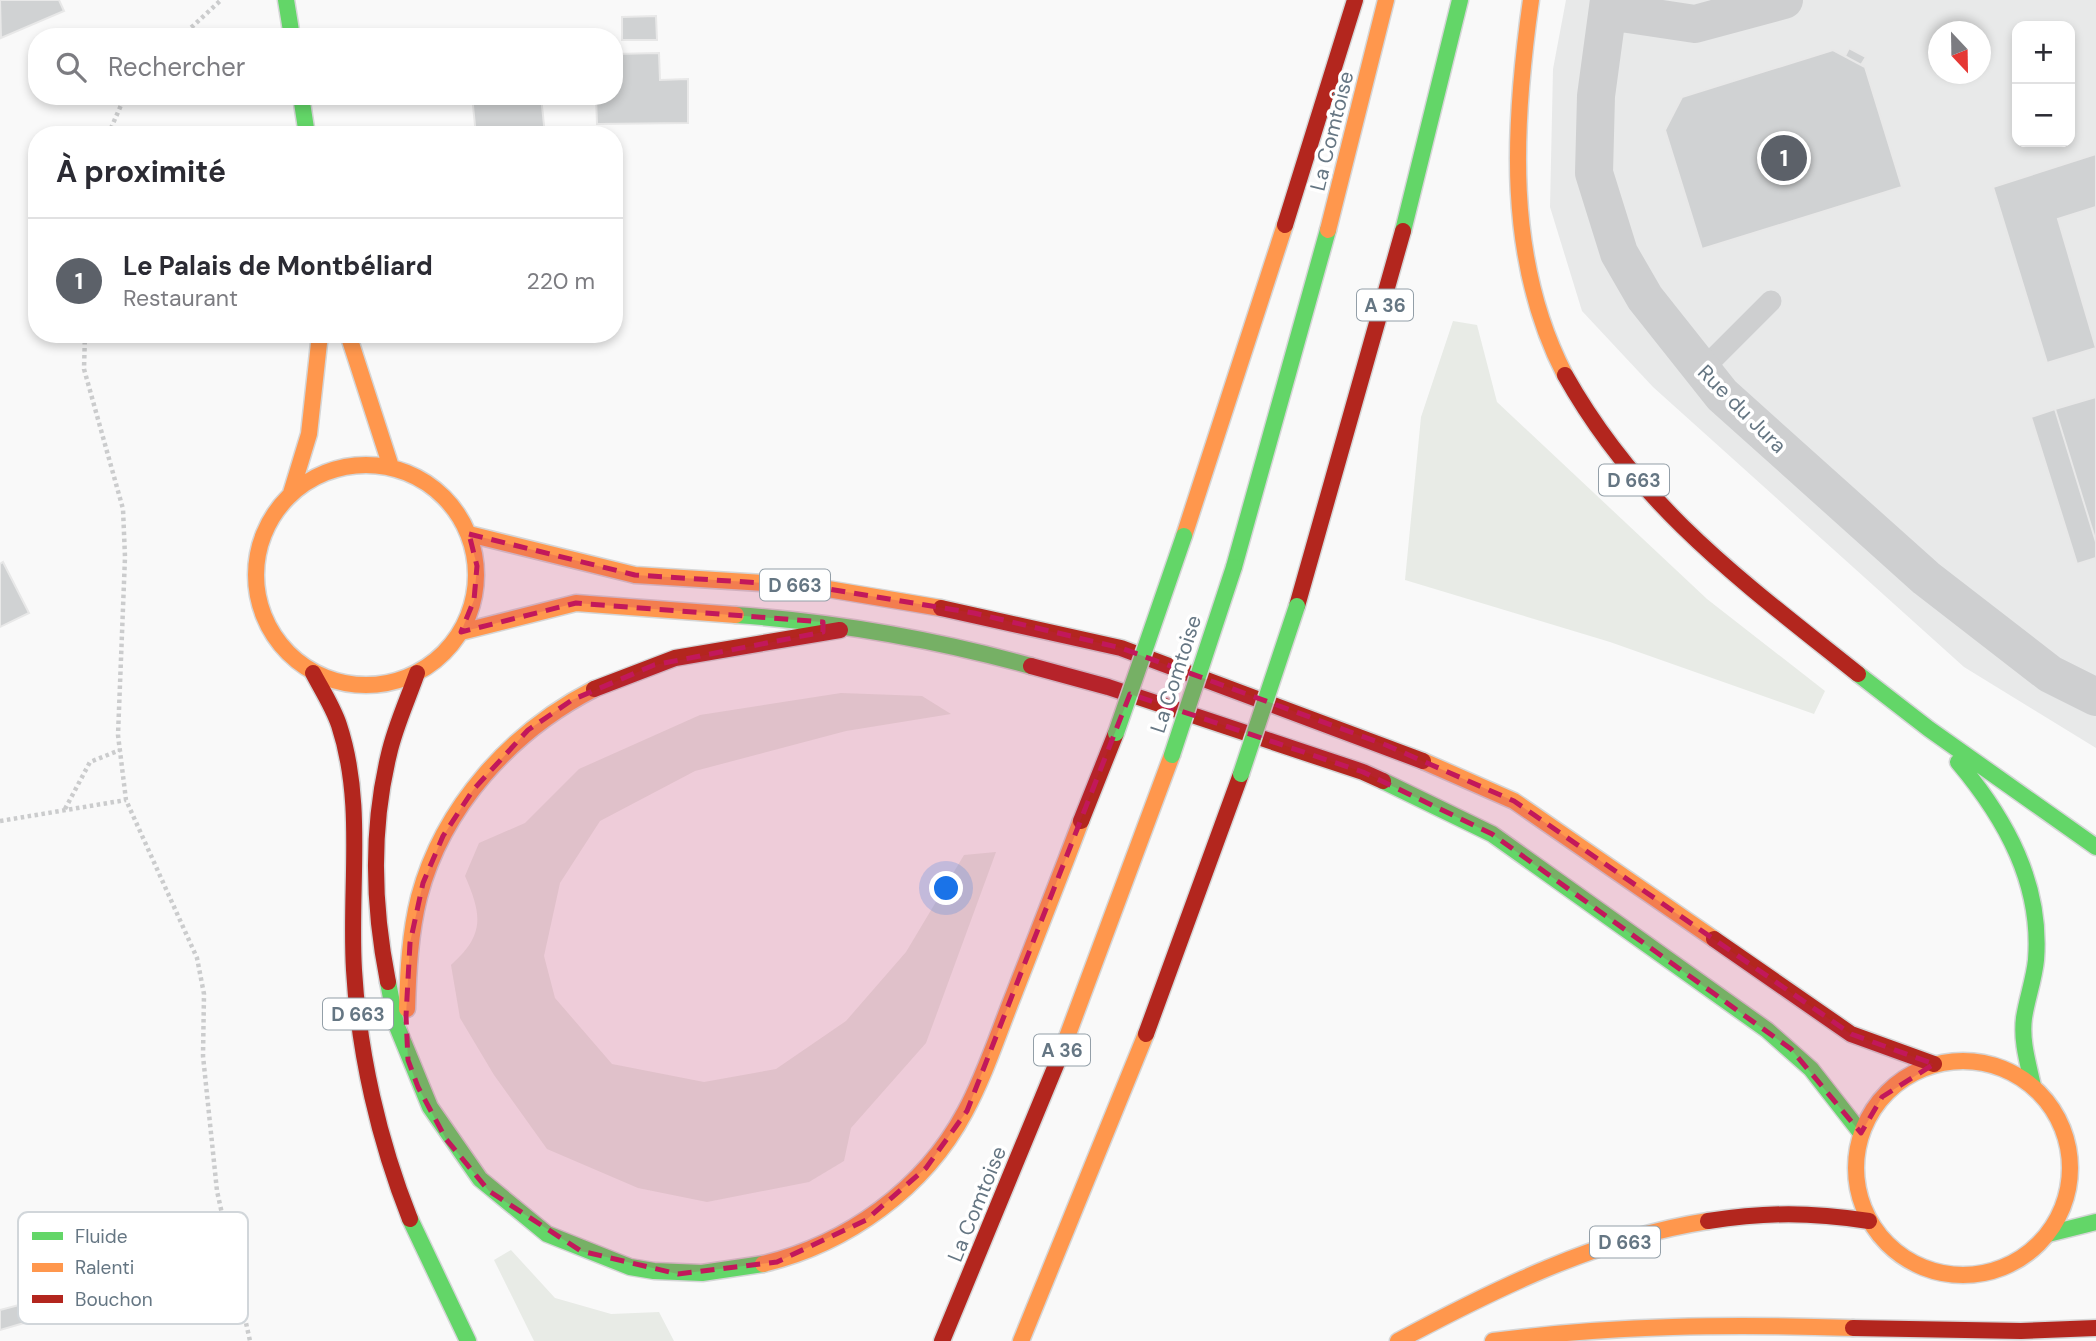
<!DOCTYPE html>
<html lang="fr">
<meta charset="utf-8">
<style>
body{margin:0;font-family:"DM Sans",sans-serif;background:#f2f2f3;color:#2b2b33}
.controls{position:absolute;right:21px;top:21px;display:grid;overflow:hidden;border-radius:14px;box-shadow:0 4px 10px #0003}
.controls button{width:63px;height:63px;display:grid;place-items:center;padding:0;border:0;border-bottom:2px solid #e1e1e2;background:#fff;color:#2b2b33;font:35px sans-serif}
.compass{position:absolute;left:1928px;top:21px;width:63px;height:63px;border-radius:50%;background:#fff;box-shadow:0 4px 10px #0003;rotate:158deg}
.you{position:absolute;left:947px;top:889px;width:24px;height:24px;margin:-18px;border:5px solid #fff;border-radius:50%;background:#1a73e8;box-shadow:0 0 0 10px #1a73e833}
.badge{display:grid;place-items:center;width:46px;height:46px;border-radius:50%;background:#5c6169;color:#fff;font-size:23px;font-weight:700}
.pin{position:absolute;translate:-50% -50%;border:4px solid #fff;box-shadow:0 2px 7px #0006}
.list{margin:0;padding:0;list-style:none}
h2{display:flex;justify-content:space-between;align-items:center;height:91px;margin:0;padding:0 28px;font-size:30px}
h2 small{font-size:23px;font-weight:400;color:#7c7c81}
.list li{display:grid;grid-template-columns:46px 1fr auto;gap:21px;align-items:center;box-sizing:border-box;height:126px;padding:0 28px;border-top:2px solid #e1e1e2}
.list b{display:block;font-size:26px;white-space:nowrap}
.list p{margin:0;font-size:23px;white-space:nowrap;color:#7c7c81}
.list em{font-size:23px;font-style:normal;color:#7c7c81}
.icon{flex:none;width:38px;height:38px;fill:none;stroke:currentColor;stroke-width:2;stroke-linecap:round;stroke-linejoin:round}
.map{position:relative;flex:none;width:2096px;height:1341px;overflow:hidden}
.search{position:absolute;background:#fff;box-shadow:0 4px 10px #0003;left:28px;top:28px;width:595px;height:77px;display:flex;align-items:center;gap:18px;box-sizing:border-box;padding:0 24px;border-radius:28px;color:#7c7c81;font-size:26px}
.panel{position:absolute;background:#fff;box-shadow:0 4px 10px #0003;left:28px;top:126px;width:595px;height:217px;border-radius:28px}
.map>svg:first-child{display:block}
.built{fill:#e8e9e9;fill-rule:evenodd}
.green{fill:#e8ebe6}
.building{fill:#d0d2d3;stroke:#e8e8e8;stroke-width:2}
.lines{fill:none;stroke-linecap:round;stroke-linejoin:round}
.fast-casing{stroke:#d5d6d7;stroke-width:19}
.slow-casing{stroke:#d5d6d7;stroke-width:19}
.jam-casing{stroke:#d5d6d7;stroke-width:19}
.path{stroke:#cbcccd;stroke-width:4.5;stroke-dasharray:3.5 3.5;stroke-linecap:butt}
.lane{stroke:#cecfd0;stroke-width:21}
.street{stroke:#cecfd0;stroke-width:38}
.fast{stroke:#63d668;stroke-width:16}
.slow{stroke:#ff974d;stroke-width:16}
.jam{stroke:#b3261e;stroke-width:16}
.fast-bridge-casing{stroke:#d5d6d6;stroke-width:19;stroke-linecap:butt}
.fast-bridge{stroke:#63d668;stroke-width:16}
.marked{fill:#c2185b;fill-opacity:0.2;stroke:#c2185b;stroke-width:5;stroke-dasharray:14 9;stroke-linejoin:round}
.labels{text-anchor:middle;dominant-baseline:central;stroke-width:7;stroke-linejoin:round;paint-order:stroke}
.shield{fill:#fff;stroke:#939fa8;stroke-width:2}
.shield-label{font-size:19px;font-weight:bold;fill:#657683}
.street-label{font-size:21px;fill:#657683;stroke:#fff}
.key{fill:#fff;stroke:#d1d6da;stroke-width:2}
.key-label{font-size:19px;fill:#657683}
</style>
<div class="map">
<svg width="2096" height="1341" viewBox="0 0 2096 1341">
<rect width="100%" height="100%" fill="#f9f9f9"/>
<path class="built" d="M1566,0H2096V748L1964,667L1653,387L1582,311L1550,207L1553,69ZM2017,26H2070V142H2017ZM1938,32H1980V74H1938Z"/>
<path class="green" d="M1453,321L1477,325L1497,402L1707,599L1825,691L1814,714L1610,642L1405,580L1421,417Z
M841,693L922,696L951,714L846,731L695,771L600,821L560,883L544,956L555,998L612,1064L704,1082L776,1069L846,1021L906,952L964,855L996,852L926,1043L851,1128L844,1161L809,1182L707,1202L638,1188L547,1149L494,1075L460,1018L451,965C485,935 482,915 465,876L479,843L525,823L579,769L700,715Z
M511,1250L555,1298L611,1314L659,1312L674,1341H534L494,1260Z"/>
<path class="building" d="M0,0H59L64,11L1,38Z
M656,16L657,40H622V17Z
M1849,48L1866,57L1861,65L1845,56Z
M1833,50L1865,67L1902,187L1702,249L1665,130L1682,97Z
M659,53L660,80L688,79V123L597,124L596,96H614V54Z
M472,96H541L545,135H476Z
M2096,154V207L2058,219L2096,348L2047,363L1993,187Z
M2096,397V542L2055,409Z
M2055,409L2096,542V558L2077,564L2031,417Z
M3,562L29,613L0,627V564Z
M19,1305L24,1323L0,1330V1310Z"/>
<g class="lines">
<defs>
<path id="fast" d="M286,0L292,37
M301,96L307,135
M1403,231L1460,0
M1234,567L1328,230
M736,615C833,622 937,640 1031,666
M1858,674L1929,729L2096,847
M1958,762C2006,819 2042,884 2036,960C2034,980 2027,998 2024,1018C2021,1041 2028,1063 2033,1086
M1383,781L1492,834L1767,1030L1811,1069L1861,1133
M388,982L396,1024L430,1107L480,1179L547,1234L630,1267L654,1271L702,1273L763,1264
M410,1219L468,1341
M2048,1234L2096,1222"/>
<path id="slow" d="M1531,0C1513,126 1505,259 1565,375
M1328,230L1386,0
M348,334L391,467
M256 575a110 110 0 1 1 220 0a110 110 0 1 1-220 0Z
M291,493L309,434L320,334
M469,534L635,575L810,586L941,608
M1184,536L1285,225
M461,632L576,603L736,615
M1423,761L1514,801L1714,939
M407,1009C408,971 410,933 419,897C443,806 512,731 594,689
M1061,1053L1172,755
M1856 1168a107 107 0 1 1 214 0a107 107 0 1 1-214 0Z
M763,1264C847,1244 924,1189 965,1112C985,1075 998,1034 1014,994C1036,937 1059,879 1081,821
M1021,1341L1146,1034
M1398,1341C1495,1289 1598,1238 1708,1221
M1493,1341C1613,1325 1732,1324 1853,1328"/>
<path id="jam" d="M1285,225L1355,0
M1565,375C1639,507 1743,582 1858,674
M1297,606L1403,231
M941,608L1121,648L1423,761
M1031,666L1108,687L1363,772L1383,781
M313,673C322,690 333,707 339,725C365,804 349,888 354,970C359,1054 379,1141 410,1219
M594,689L675,658L840,630
M1081,821L1116,733
M1714,939L1851,1034L1934,1064
M388,982C373,907 371,828 389,754C395,727 408,699 417,673
M1146,1034L1241,774
M1708,1221C1767,1212 1810,1212 1869,1221
M1853,1328L2021,1331L2096,1328
M942,1341L1061,1053"/>
</defs>
<use href="#fast" class="fast-casing"/>
<use href="#slow" class="slow-casing"/>
<use href="#jam" class="jam-casing"/>
<path class="path" d="M181,37L221,0
M108,135L125,96
M85,334L84,369L123,509L125,557L118,735L126,800L197,958L204,994L203,1056L217,1191L250,1341
M65,809L90,762L120,750
M0,821L126,800"/>
<path class="lane" d="M1701,371L1771,301"/>
<path class="street" d="M1609,0L1596,96L1594,173L1619,253L1645,298L1722,395L1926,578L2050,674L2096,697
M1608,11L1695,24L1784,0"/>
<use href="#fast" class="fast"/>
<use href="#slow" class="slow"/>
<use href="#jam" class="jam"/>
<defs>
<path id="fast-bridge" d="M1116,733L1184,536
M1172,755L1234,567
M1241,774L1297,606"/>
</defs>
<use href="#fast-bridge" class="fast-bridge-casing"/>
<use href="#fast-bridge" class="fast-bridge"/>
</g>
<path class="marked" d="M469,534L635,575L810,586L974,613L1121,648L1386,745L1514,801L1851,1034L1934,1064L1882,1097L1861,1133L1791,1049L1492,834L1363,772L1130,694L967,1111L926,1168L866,1220L777,1262L678,1274L581,1251L489,1191L446,1139L418,1087L408,1060L406,1016L410,943L423,883L443,836L473,790L528,730L572,700L654,665L823,632V622L576,603L461,632L474,600L477,566Z"/>
<g class="labels">
<g class="shield">
<rect x="1357" y="289.5" width="56" height="31" rx="5"/>
<rect x="1599" y="464.5" width="70" height="31" rx="5"/>
<rect x="760" y="569.5" width="70" height="31" rx="5"/>
<rect x="323" y="998.5" width="70" height="31" rx="5"/>
<rect x="1034" y="1034.5" width="56" height="31" rx="5"/>
<rect x="1590" y="1226.5" width="70" height="31" rx="5"/>
</g>
<g class="shield-label">
<text x="1385" y="305">A 36</text>
<text x="1634" y="480">D 663</text>
<text x="795" y="585">D 663</text>
<text x="358" y="1014">D 663</text>
<text x="1062" y="1050">A 36</text>
<text x="1625" y="1242">D 663</text>
</g>
<g class="street-label">
<text transform="translate(1332 131) rotate(-76)">La Comtoise</text>
<text transform="translate(1742 409) rotate(45)">Rue du Jura</text>
<text transform="translate(1176 674) rotate(-72)">La Comtoise</text>
<text transform="translate(977 1204) rotate(-68)">La Comtoise</text>
</g>
</g>
<rect x="18" y="1212" width="230" height="112" rx="10" class="key"/>
<rect x="32" y="1232" width="31" height="8" fill="#63d668"/>
<rect x="32" y="1263" width="31" height="9" fill="#ff974d"/>
<rect x="32" y="1295" width="31" height="8" fill="#b3261e"/>
<g class="key-label">
<text x="75" y="1243">Fluide</text>
<text x="75" y="1274">Ralenti</text>
<text x="75" y="1306">Bouchon</text>
</g>
</svg>
<div class="controls">
<button>+</button>
<button>−</button>
</div>
<svg class="compass" viewBox="-18 -18 36 36"><path d="M0-13l5 13h-10z" fill="#e53935"/><path d="M0 13l5-13h-10z" fill="#7c7c81"/></svg>
<div class="you"></div>
<div class="pin badge" style="left:1784px;top:158px">1</div>
<div class="search"><svg class="icon" aria-label="search" viewBox="0 0 24 24"><circle cx="10" cy="10" r="6"/><path d="M15 15l6 6"/></svg>Rechercher</div>
<section class="panel">
<h2>À proximité<small></small></h2>
<ul class="list">
<li><span class="badge">1</span><div><b>Le Palais de Montbéliard</b><p>Restaurant</p></div><em>220 m</em></li>
</ul>
</section>
</div>
